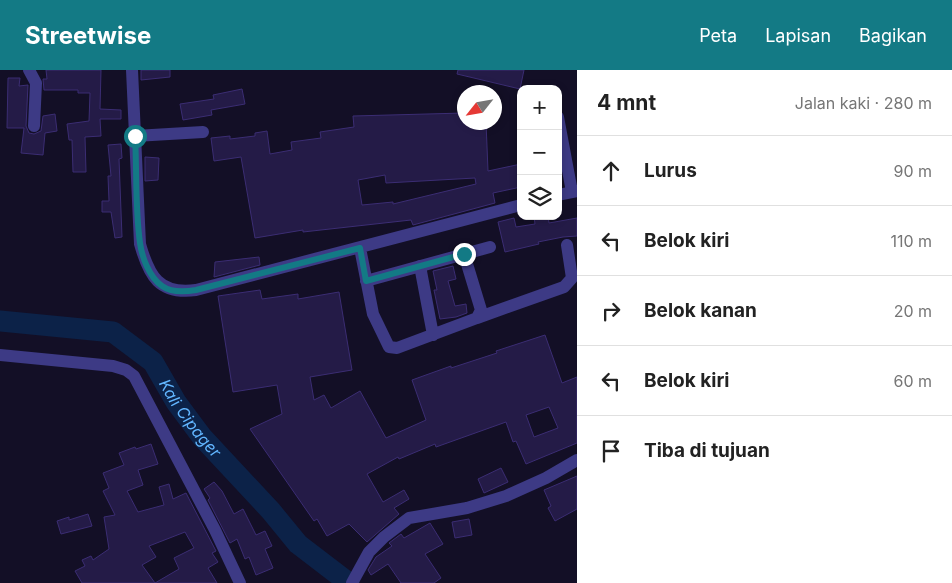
<!DOCTYPE html>
<html lang="id">
<meta charset="utf-8">
<style>
body{margin:0;font-family:Inter,sans-serif;background:#f6f6f6;color:#222}
.controls{position:absolute;right:15px;top:15px;display:grid;overflow:hidden;border-radius:10px;box-shadow:0 2px 8px #0003}
.controls button{width:45px;height:45px;display:grid;place-items:center;padding:0;border:0;border-bottom:1px solid #e0e0e0;background:#fff;color:#222;font:25px sans-serif}
.compass{position:absolute;left:457px;top:15px;width:45px;height:45px;border-radius:50%;background:#fff;box-shadow:0 2px 8px #0003;rotate:239deg}
.stop{position:absolute;width:15px;height:15px;margin:-11px;border:4px solid #137a85;border-radius:50%;background:#fff}
.stop.end{background:#137a85;border-color:#fff;box-shadow:0 1px 5px #0008}
.list{margin:0;padding:0;list-style:none}
h2{display:flex;justify-content:space-between;align-items:center;height:65px;margin:0;padding:0 20px;font-size:21px}
h2 small{font-size:16px;font-weight:400;color:#767676}
.list li{display:grid;grid-template-columns:32px 1fr auto;gap:15px;align-items:center;box-sizing:border-box;height:70px;padding:0 20px;border-top:1px solid #e0e0e0}
.list b{display:block;font-size:19px;white-space:nowrap}
.list em{font-size:16px;font-style:normal;color:#767676}
.icon{flex:none;width:28px;height:28px;fill:none;stroke:currentColor;stroke-width:2;stroke-linecap:round;stroke-linejoin:round}
.map{position:relative;flex:none;width:577px;height:513px;overflow:hidden}
header{display:flex;align-items:center;gap:30px;box-sizing:border-box;height:70px;padding:0 25px;background:#137a85;color:#fff}
header strong{font-size:24px}
nav{display:flex;gap:28px;margin-inline-start:auto;font-size:18px}
main{display:flex}
aside{flex:1;background:#fff}
.map>svg:first-child{display:block}
.lines{fill:none;stroke-linecap:round;stroke-linejoin:round}
.river{stroke:#0c2248;stroke-width:21}
.building{fill:#241b47;stroke:#3b2d73;fill-rule:evenodd}
.minor{stroke:#3d3a85;stroke-width:12}
.route{stroke:#137a85;stroke-width:6}
.labels{text-anchor:middle;dominant-baseline:central;stroke-width:4;stroke-linejoin:round;paint-order:stroke}
.water-label{font-size:16px;font-style:italic;fill:#62b6ff;stroke:#130f26}
</style>
<header>
<strong>Streetwise</strong>
<nav><a>Peta</a><a>Lapisan</a><a>Bagikan</a></nav>
</header>
<main>
<div class="map">
<svg width="577" height="513" viewBox="0 0 577 513">
<rect width="100%" height="100%" fill="#130f26"/>
<g class="lines">
<path class="river" id="s1" d="M0,251L113,262L153,292L176,332L202,367L271,441L298,474L349,513"/>
</g>
<path class="building" d="M46,0H101L100,39L121,40V49H100L101,66L85,67L86,102H73L72,70H69L67,54L89,51L90,23H78V20H44L43,9H47Z
M141,0H170V7L141,10Z
M458,0H524L520,19L457,4Z
M8,8H20L19,16L28,15L26,56L29,63L34,64L41,61L43,46L55,44L57,61L45,63L43,85L21,83L24,58H7Z
M242,19L245,34L211,40L212,45L183,50L180,34L214,29L213,25Z
M464,43V52H486L488,101L521,94V117L493,123L495,133L413,155L411,150L303,162V160L255,168L241,87L214,91L211,68L230,66V69L255,66V63L267,61L270,84L292,80L291,72L321,68L320,62L354,57L353,46ZM385,105L386,113L475,108L476,114L393,134V132L362,135L358,110Z
M121,74L122,88L119,89L122,167L115,168L111,142H102V131H109L108,106H111L108,75Z
M145,87L159,88L158,110L145,111Z
M534,146H548L549,153L577,148V166L563,167L538,172L539,174L505,182L498,152L514,148L516,157L535,154Z
M259,187L260,195L214,207L215,192Z
M453,196L456,209L448,211L455,236L466,234L467,243L456,247L440,249L434,220H437L433,201Z
M260,220L262,229L298,224V229L339,222L352,300L310,307L314,330L324,325L331,338L360,321L386,368L426,350L412,310L451,296V298L497,283L496,281L545,265L562,313L577,307V373L526,394L516,371L513,372L506,352L436,377L435,374L399,389L398,387L367,404L383,432L404,420L409,429L394,438L399,444L367,472L349,454L327,466L317,449L314,451L250,359L282,344L277,315L233,322L218,226ZM549,337L558,358L534,367L526,345Z
M151,374L158,394L138,400L143,415L127,421L138,442L164,435L159,417L169,414L173,429L186,423L216,481L212,483L218,492L208,498L217,513H82L75,501L85,496L82,490L91,486L93,490L109,479L104,447L115,445L103,421L109,418L103,403L124,395L119,383L135,377L136,379ZM185,462L194,478L174,488L179,499L155,513L142,495L156,487L149,476Z
M501,398L508,412L484,423L478,409Z
M577,406V439L555,451L548,438L551,436L544,420Z
M214,412L222,421L234,444L243,439L256,465L265,461L272,476L265,479L273,498L256,505L249,487L245,489L237,469L230,473L208,430L210,428L204,419Z
M88,444L92,456L61,464L57,451L69,447V450Z
M469,449L472,465L455,468L452,452Z
M430,453L443,474L425,484L441,508L434,513H401L388,494L371,505L368,500L376,487L392,476L389,473L401,464L404,468Z"/>
<g class="lines">
<path class="minor" d="M29,0L36,13L34,56
M132,0L140,174C149,206 159,225 196,220L521,135
M558,47L572,122
M135,66L203,62
M558,125L577,121
M360,178L373,244L389,277L397,278L477,248L481,240L464,184
M420,196L433,265
M366,211L490,177
M477,248L564,217L572,208L567,175
M0,285L113,296L126,300L134,306L215,460L240,513
M352,513L369,482L384,467L409,448L467,438L506,426L546,408L577,390"/>
</g>
<g class="lines">
<path class="route" d="M135,66C137,101 135,138 140,173C142,187 149,207 162,216C172,223 185,222 196,220L360,178L366,211L464,184"/>
</g>
<g class="labels">
<g class="water-label">
<text stroke="none"><textPath href="#s1" startOffset="231">Kali Cipager</textPath></text>
</g>
</g>
</svg>
<div class="controls">
<button>+</button>
<button>−</button>
<button><svg class="icon" aria-label="layers" viewBox="0 0 24 24"><path d="M12 4l9 5-9 5-9-5zM3 14l9 5 9-5"/></svg></button>
</div>
<svg class="compass" viewBox="-18 -18 36 36"><path d="M0-13l5 13h-10z" fill="#e53935"/><path d="M0 13l5-13h-10z" fill="#767676"/></svg>
<div class="stop" style="left:135px;top:66px"></div>
<div class="stop end" style="left:464px;top:184px"></div>
</div>
<aside>
<h2>4 mnt<small>Jalan kaki · 280 m</small></h2>
<ul class="list">
<li><svg class="icon" aria-label="ahead" viewBox="0 0 24 24"><path d="M12 20V5M6 11l6-6 6 6"/></svg><div><b>Lurus</b></div><em>90 m</em></li>
<li><svg class="icon" aria-label="left" viewBox="0 0 24 24"><path d="M17 20v-9H6M10 6l-5 5 5 5"/></svg><div><b>Belok kiri</b></div><em>110 m</em></li>
<li><svg class="icon" aria-label="right" viewBox="0 0 24 24"><path d="M7 20v-9h11M14 6l5 5-5 5"/></svg><div><b>Belok kanan</b></div><em>20 m</em></li>
<li><svg class="icon" aria-label="left" viewBox="0 0 24 24"><path d="M17 20v-9H6M10 6l-5 5 5 5"/></svg><div><b>Belok kiri</b></div><em>60 m</em></li>
<li><svg class="icon" aria-label="arrive" viewBox="0 0 24 24"><path d="M6 21V4h12l-3 4 3 4H6"/></svg><div><b>Tiba di tujuan</b></div></li>
</ul>
</aside>
</main>
